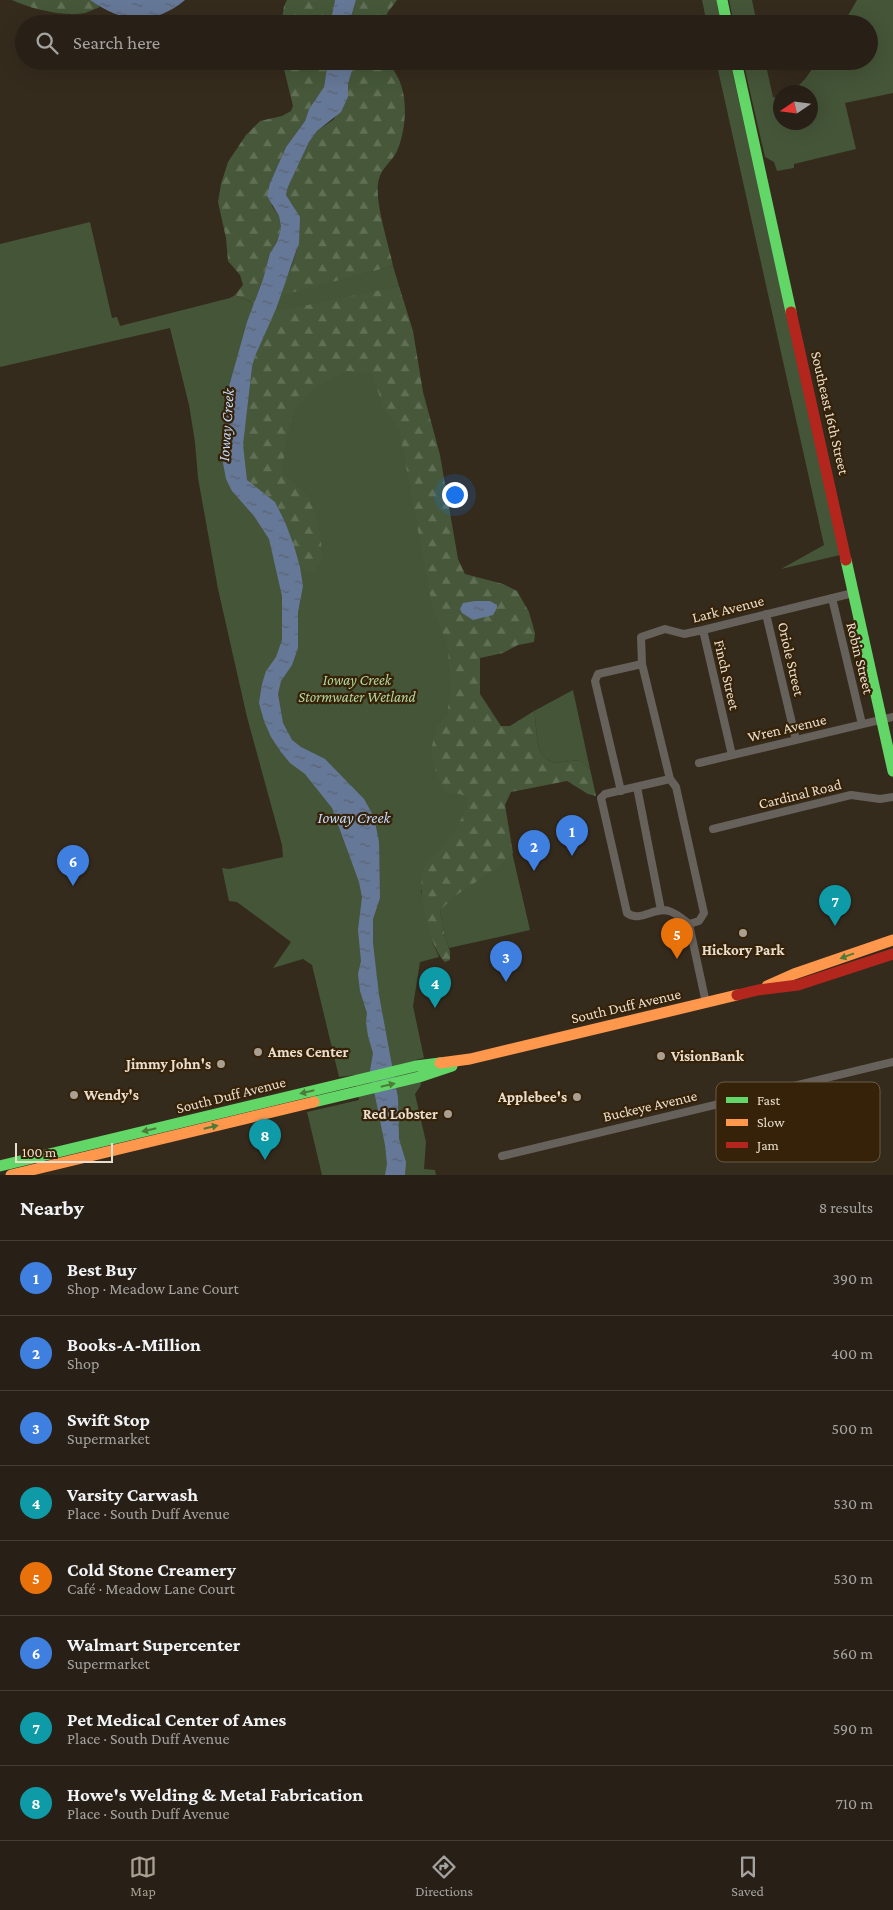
<!DOCTYPE html>
<meta charset="utf-8">
<style>
body{margin:0;font-family:"Crimson Pro",serif;background:#30281f;color:#f1f3f6}
.compass{position:absolute;left:773px;top:85px;width:45px;height:45px;border-radius:50%;background:#282016;box-shadow:0 5px 20px #0002;rotate:257deg}
.scale{position:absolute;left:15px;bottom:12px;width:98px;box-sizing:border-box;padding-left:5px;border:2px solid #eadecf;border-top:0;font-size:14px;line-height:18px;white-space:nowrap;color:#eadecf;-webkit-text-stroke:4px #352208;paint-order:stroke}
.you{position:absolute;left:454px;top:494px;width:18px;height:18px;margin:-12px;border:4px solid #fff;border-radius:50%;background:#1a73e8;box-shadow:0 0 0 8px #1a73e833}
.badge{display:grid;place-items:center;width:32px;height:32px;border-radius:50%;background:#ab9f91;color:#fff;font-size:16px;font-weight:700}
.pin{position:absolute;translate:-50% -41px;filter:drop-shadow(0 1px 2px #0008)}
.pin::after{content:'';position:absolute;top:26px;width:18px;height:15px;background:inherit;clip-path:polygon(0 0,100% 0,50% 100%)}
.list{margin:0;padding:0;list-style:none}
h2{display:flex;justify-content:space-between;align-items:center;height:65px;margin:0;padding:0 20px;font-size:21px}
h2 small{font-size:16px;font-weight:400;color:#a5a3a1}
.list li{display:grid;grid-template-columns:32px 1fr auto;gap:15px;align-items:center;box-sizing:border-box;height:75px;padding:0 20px;border-top:1px solid #443e35}
.list b{display:block;font-size:19px;white-space:nowrap}
.list p{margin:0;font-size:16px;white-space:nowrap;color:#a5a3a1}
.list em{font-size:16px;font-style:normal;color:#a5a3a1}
.icon{flex:none;width:28px;height:28px;fill:none;stroke:currentColor;stroke-width:2;stroke-linecap:round;stroke-linejoin:round}
.map{position:relative;flex:none;width:893px;height:1175px;overflow:hidden}
.search{position:absolute;background:#282016;box-shadow:0 5px 20px #0002;left:15px;right:15px;top:15px;height:55px;display:flex;align-items:center;gap:12px;box-sizing:border-box;padding:0 18px;border-radius:28px;color:#a5a3a1;font-size:19px}
.sheet{height:665px;background:#282016}
nav{display:flex;justify-content:space-around;align-items:center;box-sizing:border-box;height:70px;border-top:1px solid #443e35;background:#282016;font-size:14px;color:#a5a3a1}
nav a{display:grid;justify-items:center;gap:2px}
nav .on{color:#ab9f91}
.map>svg:first-child{display:block}
.green{fill:#455538}
.forest{fill:url(#forest-firs)}
.water{fill:url(#water-ripples)}
.lines{fill:none;stroke-linecap:round;stroke-linejoin:round}
.street{stroke:#67615c;stroke-width:8}
.fast{stroke:#63d668;stroke-width:11}
.slow{stroke:#ff974d;stroke-width:11}
.jam{stroke:#b3261e;stroke-width:11}
.oneway{fill:#4c7c38}
.poi-dot{fill:#ab9f91;stroke:#352208;stroke-width:2}
.labels{text-anchor:middle;dominant-baseline:central;stroke-width:4.5;stroke-linejoin:round;paint-order:stroke}
.street-label{font-size:15px;fill:#eadecf;stroke:#352208}
.park-label{font-size:15px;font-style:italic;fill:#b1d79e;stroke:#352208}
.poi-label{font-size:15px;font-weight:bold;fill:#eadecf;stroke:#352208;text-anchor:start}
.water-label{font-size:16px;font-style:italic;fill:#c3d9fb;stroke:#352208}
.key{fill:#352208;stroke:#6b5a44;stroke-width:1}
.key-label{font-size:14px;fill:#eadecf}
</style>
<div class="map">
<svg width="893" height="1175" viewBox="0 0 893 1175">
<defs>
<pattern id="forest-firs" width="22" height="20" patternUnits="userSpaceOnUse" patternTransform="scale(1.25)"><rect width="22" height="20" fill="#465839"/><path d="M5 1l3.5 6h-7zM16 11l3.5 6h-7z" fill="#617055"/></pattern>
<pattern id="water-ripples" width="26" height="14" patternUnits="userSpaceOnUse" patternTransform="scale(1.25)"><rect width="26" height="14" fill="#667897"/><path d="M2 4q2-2 4 0t4 0M15 11q2-2 4 0t4 0" fill="none" stroke="#596373"/></pattern>
</defs>
<rect width="100%" height="100%" fill="#352b1d"/>
<path class="green" d="M702,0H717L722,24H707Z
M729,0H752L757,24H734Z
M857,0H893V93L845,103L856,149L794,164V168L777,171L774,162L765,157L743,61H765L773,97L780,99V122H810V92H792L805,79L818,61H869V24H843Z
M716,61H730L840,555L781,569L824,545Z
M90,222L112,318L117,317L120,326L230,298L235,295L251,302L393,266L399,286L382,290L530,930L449,948L445,937L440,911L449,900L488,873L421,890L433,943L439,957L420,962L413,1006L424,1058L415,1060L421,1085L415,1094L426,1142L424,1169L435,1170L436,1175H322L307,1112L359,1100L354,1075L339,1077L312,965L303,959L273,968L291,942L237,902L229,901L222,868L229,869L283,857L282,845L247,717L218,589L198,478L195,442L189,405L170,328L0,367V244Z
M573,690L590,769L580,760L554,763C551,761 546,759 543,756C535,746 537,723 534,711Z"/>
<path class="forest" d="M12,0H90L100,7C95,9 90,11 85,13C64,17 31,9 12,0Z
M287,0H335L330,24H281L284,6Z
M356,0H397L388,12L382,24H349Z
M282,61H328L324,87L309,109L305,121L286,147L270,183L272,206L279,216L281,228L277,242L270,253L263,279L254,303L235,295L243,285L240,275L228,261L226,238L218,202L221,184L228,162L246,135L260,121L282,116L291,111L293,106Z
M352,61H389C392,69 399,77 401,85C408,104 405,135 396,153C391,162 382,168 379,179C373,198 389,245 393,266L279,296C290,268 306,242 296,212C294,206 289,201 286,195L288,187L309,142L317,131L333,120L348,97V84L352,71Z
M399,286L413,331L423,392L440,455L458,559L465,574L503,584L517,591L529,612L535,633L534,642L518,645L503,653L480,658V694L501,726H510L534,711C537,723 535,746 543,756C546,759 551,761 554,763L580,760L590,769L596,796L588,794L567,781L511,792L505,805L513,853C504,862 495,870 485,876C468,888 453,895 440,911L445,937L450,951V960L445,962C430,950 414,881 425,864C428,859 435,855 439,851C454,835 463,818 470,798L460,794L445,793L436,773L431,750L437,726L447,716L451,683L447,643L433,610L399,429L384,409L372,374L346,371L316,386L294,410L286,440L282,473L309,497L319,526L323,558L314,573L307,571L300,567L285,522L275,502L247,480L244,467L243,445L252,367L255,356L274,312Z"/>
<path class="water" d="M90,0H185C154,26 122,23 90,0Z
M335,0H356L349,24H330Z
M328,61H352V71L348,84V97L341,112L317,131L309,142L288,187L286,195L300,217L299,243L276,309L255,356L252,367L243,445L247,480L275,502L285,522L294,546L300,567L303,586L298,612V648L292,665L281,681L278,694L283,723L292,740L301,747L325,759L364,799L374,817L379,842L380,898L373,919V943L379,995L398,1098L399,1139L406,1162L405,1175H385L387,1164L385,1145L370,1071L373,1053L368,1036L366,1022L367,1013L360,991L358,974L361,961L358,930L362,897L359,882L332,808L305,774L290,763L281,752L271,737L264,721L259,703L262,684L266,671L276,657L282,640V596L269,539L254,516L232,491L226,479L223,463L228,390L247,322L263,279L270,253L277,242L281,228L279,216L267,196L270,183L286,147L305,121L309,109L324,87Z
M475,601H490L497,605V608L493,615L473,620L462,613L460,609L463,603Z"/>
<g class="lines">
<path class="street" d="M832,598L862,724
M766,614L796,740
M703,630L732,755
M699,763L893,717
M670,779L605,794L601,798L627,913C640,923 655,906 669,911C676,913 683,919 689,924L699,921L704,913L676,787L670,779L642,664L641,637L665,629L684,634L703,630L853,593
M637,787L661,910
M621,791L595,681L598,674L642,664
M713,829L851,795L880,799L893,797
M689,924L706,1003
M502,1156L893,1062"/>
<path class="fast" d="M722,0L727,24
M736,61L791,312
M846,560L893,771
M314,1102L419,1077L452,1066
M0,1166L416,1066L440,1063"/>
<path class="slow" d="M767,986L794,974L893,940
M440,1063L470,1059L737,995
M11,1175L314,1102"/>
<path class="jam" d="M791,312L846,560
M737,995L758,990L798,985L893,954"/>
</g>
<defs><path id="oneway-solid" d="M-6-.8H1V-3.2L6.5 0L1 3.2V.8H-6Z" transform="scale(1.25)"/></defs>
<g class="oneway">
<use href="#oneway-solid" transform="translate(847 956) rotate(160)"/>
<use href="#oneway-solid" transform="translate(388 1085) rotate(-13)"/>
<use href="#oneway-solid" transform="translate(307 1092) rotate(167)"/>
<use href="#oneway-solid" transform="translate(211 1127) rotate(-13)"/>
<use href="#oneway-solid" transform="translate(149 1130) rotate(167)"/>
</g>
<g class="poi-dot">
<circle cx="743" cy="933" r="5"/>
<circle cx="258" cy="1052" r="5"/>
<circle cx="661" cy="1056" r="5"/>
<circle cx="221" cy="1064" r="5"/>
<circle cx="74" cy="1095" r="5"/>
<circle cx="577" cy="1097" r="5"/>
<circle cx="448" cy="1114" r="5"/>
</g>
<g class="labels">
<g class="street-label">
<text transform="translate(830 413) rotate(77)">Southeast 16th Street</text>
<text transform="translate(728 609) rotate(-14)">Lark Avenue</text>
<text transform="translate(860 658) rotate(76)">Robin Street</text>
<text transform="translate(791 659) rotate(77)">Oriole Street</text>
<text transform="translate(727 675) rotate(77)">Finch Street</text>
<text transform="translate(787 728) rotate(-13)">Wren Avenue</text>
<text transform="translate(800 794) rotate(-14)">Cardinal Road</text>
<text transform="translate(626 1006) rotate(-13)">South Duff Avenue</text>
<text transform="translate(231 1095) rotate(-14)">South Duff Avenue</text>
<text transform="translate(650 1106) rotate(-13)">Buckeye Avenue</text>
</g>
<g class="park-label">
<text x="357" y="680">Ioway Creek<tspan x="357" dy="17">Stormwater Wetland</tspan></text>
</g>
<g class="poi-label">
<text x="743" y="950" text-anchor="middle">Hickory Park</text>
<text x="268" y="1052">Ames Center</text>
<text x="671" y="1056">VisionBank</text>
<text x="211" y="1064" text-anchor="end">Jimmy John's</text>
<text x="84" y="1095">Wendy's</text>
<text x="567" y="1097" text-anchor="end">Applebee's</text>
<text x="438" y="1114" text-anchor="end">Red Lobster</text>
</g>
<g class="water-label">
<text transform="translate(226 425) rotate(-86)">Ioway Creek</text>
<text x="354" y="817">Ioway Creek</text>
</g>
</g>
<rect x="716" y="1082" width="164" height="80" rx="8" class="key"/>
<rect x="726" y="1097" width="22" height="6" fill="#63d668"/>
<rect x="726" y="1119" width="22" height="7" fill="#ff974d"/>
<rect x="726" y="1142" width="22" height="6" fill="#b3261e"/>
<g class="key-label">
<text x="757" y="1105">Fast</text>
<text x="757" y="1127">Slow</text>
<text x="757" y="1150">Jam</text>
</g>
</svg>
<svg class="compass" viewBox="-18 -18 36 36"><path d="M0-13l5 13h-10z" fill="#e53935"/><path d="M0 13l5-13h-10z" fill="#a5a3a1"/></svg>
<div class="scale">100 m</div>
<div class="you"></div>
<div class="pin badge" style="left:572px;top:856px;background:#3f7fe0">1</div>
<div class="pin badge" style="left:534px;top:871px;background:#3f7fe0">2</div>
<div class="pin badge" style="left:506px;top:982px;background:#3f7fe0">3</div>
<div class="pin badge" style="left:435px;top:1008px;background:#0f9aa8">4</div>
<div class="pin badge" style="left:677px;top:959px;background:#e8710a">5</div>
<div class="pin badge" style="left:73px;top:886px;background:#3f7fe0">6</div>
<div class="pin badge" style="left:835px;top:926px;background:#0f9aa8">7</div>
<div class="pin badge" style="left:265px;top:1160px;background:#0f9aa8">8</div>
<div class="search"><svg class="icon" aria-label="search" viewBox="0 0 24 24"><circle cx="10" cy="10" r="6"/><path d="M15 15l6 6"/></svg>Search here</div>
</div>
<section class="sheet">
<h2>Nearby<small>8 results</small></h2>
<ul class="list">
<li><span class="badge" style="background:#3f7fe0">1</span><div><b>Best Buy</b><p>Shop · Meadow Lane Court</p></div><em>390 m</em></li>
<li><span class="badge" style="background:#3f7fe0">2</span><div><b>Books-A-Million</b><p>Shop</p></div><em>400 m</em></li>
<li><span class="badge" style="background:#3f7fe0">3</span><div><b>Swift Stop</b><p>Supermarket</p></div><em>500 m</em></li>
<li><span class="badge" style="background:#0f9aa8">4</span><div><b>Varsity Carwash</b><p>Place · South Duff Avenue</p></div><em>530 m</em></li>
<li><span class="badge" style="background:#e8710a">5</span><div><b>Cold Stone Creamery</b><p>Café · Meadow Lane Court</p></div><em>530 m</em></li>
<li><span class="badge" style="background:#3f7fe0">6</span><div><b>Walmart Supercenter</b><p>Supermarket</p></div><em>560 m</em></li>
<li><span class="badge" style="background:#0f9aa8">7</span><div><b>Pet Medical Center of Ames</b><p>Place · South Duff Avenue</p></div><em>590 m</em></li>
<li><span class="badge" style="background:#0f9aa8">8</span><div><b>Howe's Welding &amp; Metal Fabrication</b><p>Place · South Duff Avenue</p></div><em>710 m</em></li>
</ul>
</section>
<nav>
<a class="on"><svg class="icon" aria-label="map" viewBox="0 0 24 24"><path d="M3 6l6-2 6 2 6-2v14l-6 2-6-2-6 2zM9 4v14M15 6v14"/></svg>Map</a>
<a><svg class="icon" aria-label="directions" viewBox="0 0 24 24"><path d="M12 3l9 9-9 9-9-9zM9 14v-3h6M13 9l2 2-2 2"/></svg>Directions</a>
<a><svg class="icon" aria-label="saved" viewBox="0 0 24 24"><path d="M7 4h10v16l-5-4-5 4z"/></svg>Saved</a>
</nav>
